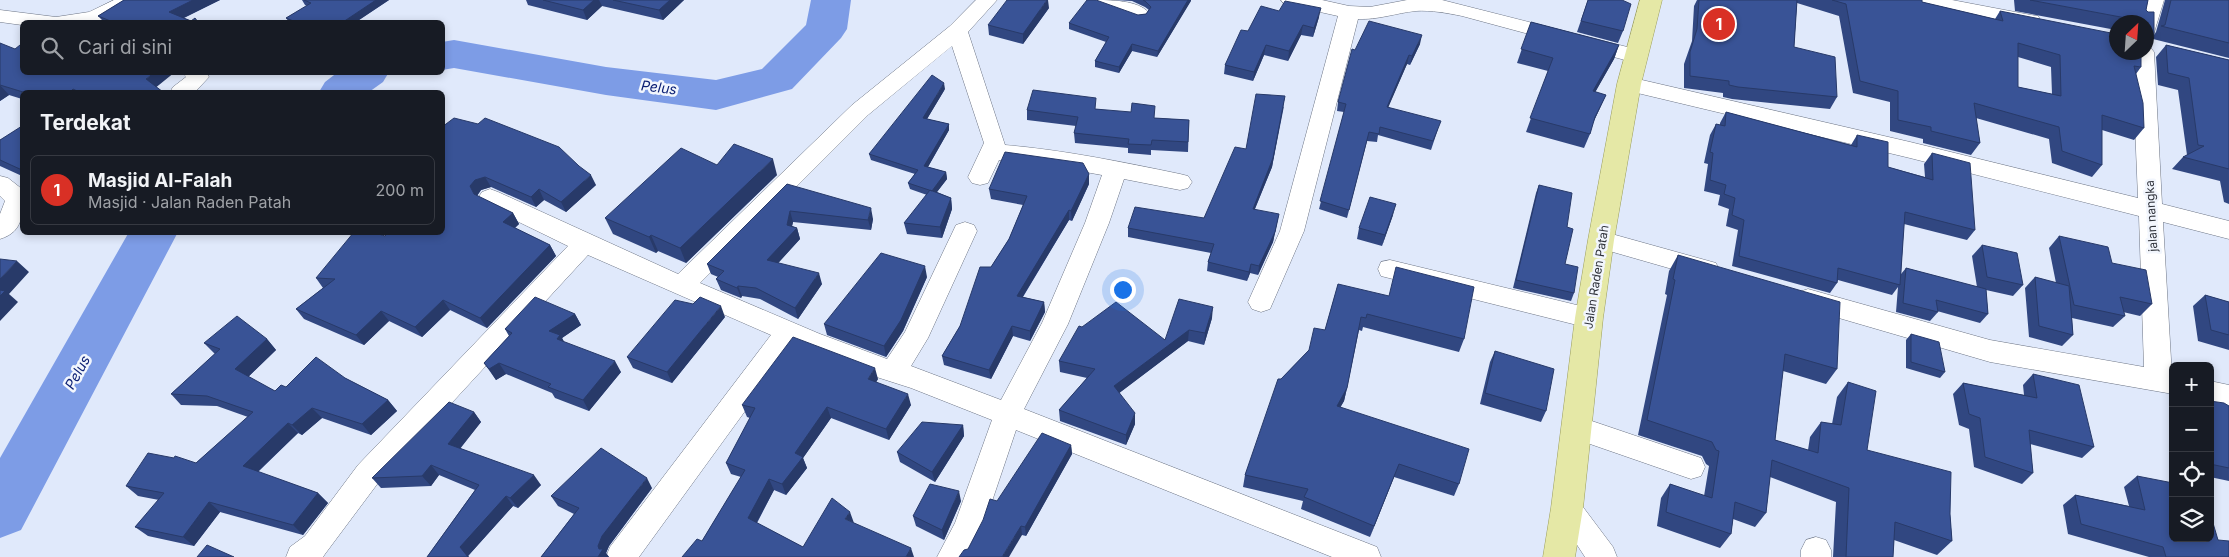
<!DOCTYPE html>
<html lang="id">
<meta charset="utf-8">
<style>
body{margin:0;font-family:Inter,sans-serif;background:#242831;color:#f1f3f6}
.controls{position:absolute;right:15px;bottom:15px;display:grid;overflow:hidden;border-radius:8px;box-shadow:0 2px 8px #0003}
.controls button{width:45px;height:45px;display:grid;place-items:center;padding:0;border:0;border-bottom:1px solid #363941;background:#171b24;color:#f1f3f6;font:25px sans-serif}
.compass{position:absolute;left:2109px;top:15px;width:45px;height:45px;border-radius:50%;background:#171b24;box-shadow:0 2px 8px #0003;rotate:25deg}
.you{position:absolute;left:1122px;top:289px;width:18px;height:18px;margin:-12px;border:4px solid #fff;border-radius:50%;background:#1a73e8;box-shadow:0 0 0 8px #1a73e833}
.badge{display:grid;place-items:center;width:32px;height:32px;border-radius:50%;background:#d93025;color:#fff;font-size:16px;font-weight:700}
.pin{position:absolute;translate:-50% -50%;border:2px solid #fff;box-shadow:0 1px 5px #0006}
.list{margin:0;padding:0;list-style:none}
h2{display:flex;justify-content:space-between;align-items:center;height:65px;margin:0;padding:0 20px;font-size:21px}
h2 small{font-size:16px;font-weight:400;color:#9ea1a6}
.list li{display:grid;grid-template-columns:32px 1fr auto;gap:15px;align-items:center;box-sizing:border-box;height:70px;margin:0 10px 10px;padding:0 10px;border:1px solid #363941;border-radius:8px}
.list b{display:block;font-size:19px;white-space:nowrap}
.list p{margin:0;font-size:16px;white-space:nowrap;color:#9ea1a6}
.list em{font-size:16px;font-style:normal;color:#9ea1a6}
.icon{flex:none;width:28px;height:28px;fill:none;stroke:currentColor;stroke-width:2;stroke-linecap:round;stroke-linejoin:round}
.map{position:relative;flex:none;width:2229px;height:557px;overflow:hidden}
.search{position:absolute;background:#171b24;box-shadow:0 2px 8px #0003;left:20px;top:20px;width:425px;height:55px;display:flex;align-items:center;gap:12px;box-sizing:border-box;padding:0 18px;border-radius:8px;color:#9ea1a6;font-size:19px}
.panel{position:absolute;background:#171b24;box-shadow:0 2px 8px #0003;left:20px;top:90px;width:425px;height:145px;border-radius:8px}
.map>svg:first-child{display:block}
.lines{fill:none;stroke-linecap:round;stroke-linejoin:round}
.river{fill:#7d9ce6;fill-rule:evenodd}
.minor-casing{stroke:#6d7585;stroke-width:1}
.primary-casing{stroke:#9b9e5a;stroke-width:1}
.minor{fill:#fff;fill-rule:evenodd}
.primary{fill:#e5e8a6;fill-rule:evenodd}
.wall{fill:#314781;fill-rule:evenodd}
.shaded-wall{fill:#283a69}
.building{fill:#395396;stroke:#283a69;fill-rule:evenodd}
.labels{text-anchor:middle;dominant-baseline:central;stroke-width:5;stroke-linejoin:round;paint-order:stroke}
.street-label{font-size:12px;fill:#30333b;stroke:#f2f6fd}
.water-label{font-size:14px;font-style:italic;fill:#0d2175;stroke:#f2f6fd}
</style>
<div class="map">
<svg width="2229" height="557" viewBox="0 0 2229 557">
<rect width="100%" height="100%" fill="#e0e9fb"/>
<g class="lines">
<path class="river" d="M811,0H851L847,29L841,38L792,89L716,110L606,95L454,68L442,70V42L454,40L606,67L716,80L762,69L806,25Z
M338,72H389L383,82L369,92H319L325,82Z
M129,232H178L21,530L0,538V458Z"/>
<defs>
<path id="minor" d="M114,0H140L137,4L101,22H22V25L0,22V10L56,17L89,12Z
M976,0H997L968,32L1005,145C1064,150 1122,162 1180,174L1188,176L1192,182L1188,188L1180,190L1124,179L1109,223L1068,324L1024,409L1377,547L1381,557H1332L1016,430L983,528L968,557H937L955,523L992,420L911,388L864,373L793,345L639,557H606L610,547L771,335L588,255L378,483L325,554L323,557H286L290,547L305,536L358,465L568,246L482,204L478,198L482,192L490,189L498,192L678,274L852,105L950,26ZM952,46L984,143L968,177L972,183L980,185L988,183L999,160L1041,164L1102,175L1085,223L1042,323L1001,400L911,366L928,338L977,231L974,225L965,222L956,225L905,332L887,359L820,334L700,283L868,115Z
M1093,0C1109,0 1139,0 1149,13L1146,18L1139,19L1096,4Z
M1281,0H1322L1349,6L1370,7L1407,0H1442L1643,51L1647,56L1643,61L1636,63L1462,16C1447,13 1431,10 1416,11C1396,13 1378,20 1358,19L1304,231L1270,309L1261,312L1252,309L1248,302L1280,231L1338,16L1284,4Z
M1908,0H1952L2031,15L2038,16L2041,21L2038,26L2031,27L1918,6L1911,4Z
M2144,0H2164L2153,36L2146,37V22H2138Z
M2146,46L2150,47L2154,52L2162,204L2229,221V239L2163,222L2173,394L1990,362L1808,309L1799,306L1795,299L1799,292L1808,289L1990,340L2144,367L2139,216L1910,158L1629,91L1621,89L1618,84L1621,79L1629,77L1910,142L2138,198L2132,52H2146Z
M183,72H206L209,77L195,92H170L173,87L186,77Z
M0,176L8,178L22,189C22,211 26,231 0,239V214L5,201L0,196Z
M1601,231L1716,263L1719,270L1716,277L1707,279L1592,246L1589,240L1592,234Z
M1390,260L1589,308L1598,311L1602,318L1598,325L1589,328L1381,276L1378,269L1381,262Z
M2210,381L2229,385V407L2210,403Z
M1577,416L1701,458L1705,467L1701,476L1691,479L1567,436L1563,428L1567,420Z
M1567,495L1577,499L1613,547L1617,557H1585L1553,508L1557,499Z
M1816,537L1826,540L1831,550V557H1801V550L1806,540Z"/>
<path id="primary" d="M1640,0H1662L1641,84L1614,240L1603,318L1583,508L1575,557H1543L1551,508L1575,318L1588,240L1617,84Z"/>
</defs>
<use href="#minor" class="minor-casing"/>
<use href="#primary" class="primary-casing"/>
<use href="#minor" class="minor"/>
<use href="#primary" class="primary"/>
</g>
<path class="wall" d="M124,0H220L184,18L191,21L198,22H104L98,16Z
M302,0H389L356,22H289L286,18L307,6L305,5Z
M526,0H684L663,20L602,6L587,20L528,5Z
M1115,0H1191L1157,57L1132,51L1119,73L1095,67V61L1106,42L1069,29V23L1146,14L1149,10L1145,7L1132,1Z
M1588,0H1622L1623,31L1618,43L1577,32Z
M1697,0H1922V2L1995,19L2000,11L2141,67L2136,74L2144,128L2134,140L2102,130V165L2092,177L2052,163L2049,139L1976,118L1980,143L1971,155L1923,143V139L1890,131V102L1853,93L1839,16L1797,3L1794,47L1837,97L1830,109L1732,99L1723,97V93L1684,88V64L1692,41L1694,6ZM2018,57L2051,67L2052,94L2018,87Z
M2014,0H2148L2146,10L2154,35L2156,32L2165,0H2229V58L2153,39L2146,47V22H2116V32V30L2015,11Z
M1049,8L1023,44L989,35L988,25Z
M1279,11L1319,17L1313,37L1301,35L1288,61L1264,55L1253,81L1224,74L1225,65L1248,31Z
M1531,22L1619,45L1614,59L1595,92L1606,95L1593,123L1590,134L1584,148L1526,132L1548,71L1517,63Z
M0,43L22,72L115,74L156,87L163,92H22V99L9,95L0,101Z
M1420,44L1410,65L1407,64L1388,107L1438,129L1431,150L1378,135L1377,142L1367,141L1347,218L1319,209L1344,112L1337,111L1338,102L1355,50Z
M2166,45L2229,60V204L2224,202L2220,181L2172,169L2183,157L2187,155L2178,90L2158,85L2156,57Z
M945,89L927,119L949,124V130L928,167L946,172L947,179L937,192L951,198L952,209L942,238L907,234L904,223L927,195L910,189L908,183L915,174L871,160L869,154Z
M1284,106L1272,167L1255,209L1277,223L1273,242L1258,275L1250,273L1247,281L1207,271L1208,262L1211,253L1128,237V228L1204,218L1246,149Z
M1096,109L1154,118L1189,120L1188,152L1151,150V155L1128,153V148L1075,143L1074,133L1076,126L1027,120V110Z
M1726,112L1851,145L1857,135L1888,167L1925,177L1924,164L1932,153L1975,230L1967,240L1904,224L1901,274L1906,268L1977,287L1972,256L1982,245L2023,285L2013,296L1986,290L1988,314L1980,323L1937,311L1938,312L1930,321L1896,312L1898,287L1892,295L1838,280L1837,283L1830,293L1732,266L1738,230L1726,226L1729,209L1718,205L1720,195L1704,191L1708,164L1704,163L1710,135L1716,124L1720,125V123Z
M22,127V176L0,166V140Z
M442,127L596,185L566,212L544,200L536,207L491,187L481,190L477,196L513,213L519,224L515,228L550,245L556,256L487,328L450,310L422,337L389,321L364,345L304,319L296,309L323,288L316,278L385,236L442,232Z
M717,165L777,175L686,263L658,251L656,253L613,234L605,218Z
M1089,174V184L1072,221L1069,220L1023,297L1044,302L1045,312L1030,341L1013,336L991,379L944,365L942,356L960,326L991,267L1009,239L1023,205L991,199L989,189Z
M787,184L873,219L871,230L793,222L792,226L797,228L800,239L778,263L822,284L798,319L760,299L742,296L741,298L721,290L716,279L718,277L711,274L707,264Z
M1539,185L1567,227L1565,264L1574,293L1571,301L1513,288L1536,193Z
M1393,215L1382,246L1357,239L1359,228Z
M2059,236L2112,263L2152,304L2140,316L2123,312L2125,316L2113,327L2072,318L2073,335L2062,346L2029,337L2025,288L2035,277L2056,283L2049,248Z
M1678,255L1837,369L1826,384L1783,371L1775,440L1808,450L1810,437L1821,422L1832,424L1837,397L1848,382L1867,450L1950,514L1952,541L1937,555L1894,540L1893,557H1833L1836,502L1770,477L1766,513L1755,527L1733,519L1731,534L1720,548L1657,526L1661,498L1670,484L1704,496L1709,466L1706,464L1702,456L1638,435L1667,295L1665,294L1669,271Z
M927,277L903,331L886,357L827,335L824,324Z
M1338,284L1464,339L1459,352L1363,327L1362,331L1359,330L1347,388L1344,401L1340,407L1459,484L1454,496L1394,477L1370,537L1301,509L1303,501L1243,487L1245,475L1281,379L1309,350L1325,330Z
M2205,295L2229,302V350L2198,341L2193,306Z
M575,314L581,325L562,338L564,342L621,372L589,411L555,398L552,393L506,374L496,380L484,363L509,336L505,329Z
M725,317L672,383L633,368L627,357Z
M1212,318L1204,345L1188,341L1119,393L1135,424L1126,445L1060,421L1059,410L1087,378L1060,372L1059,361L1082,327L1165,340Z
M1911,334L1945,372L1940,378L1906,368V340Z
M267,339L276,350L248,377L275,391L286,387L345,378L388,400L397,411L371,435L322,418L302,435L298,433L258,472L318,493L328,503L303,535L220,512L194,546L148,536L135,527L159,500L138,496L126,486L196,463L248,417L217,406L181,405L171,394L215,354L204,343Z
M1495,351L1546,411L1541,422L1480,404L1490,362Z
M2033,374L2094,447L2082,458L2030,444L2033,473L2022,484L1974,467L1969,429L1959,425L1953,394L1963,383L2024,395L2023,385Z
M878,379L876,382L911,405L889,440L831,418L803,458L807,468L786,495L774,490L757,523L803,547L854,523L914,557L702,541L741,477L731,474L726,463L750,418L747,417L742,405Z
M2210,401L2229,406V481L2210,477Z
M474,412L481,422L460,448L541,485L518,508L513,506L468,556L469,557H427L475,490L439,475L431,486L381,488L372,478Z
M963,425L964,436L935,482L900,462L897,452Z
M1071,445L1072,454L1026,536L1022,535L968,549L997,501Z
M2137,476L2218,540L2229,557H2149L2068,534L2063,505L2075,495L2129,506L2124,487Z
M652,488L609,546L606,553L609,557H541L574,514L558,506L551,496Z
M961,501L944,540L916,526L913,516Z"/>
<path class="shaded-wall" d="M193,0H220L177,21L169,12Z
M376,0H389L356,22H343Z
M594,0H599L602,6L587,20L583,10Z
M670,0H684L663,20L659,10Z
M1047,0H1048L1049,8L1023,44V34Z
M1188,0H1191V1L1157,57L1158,51Z
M1321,8L1319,17L1313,37L1314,28Z
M1303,25L1301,35L1288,61L1289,51Z
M1422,35L1420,44L1410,65L1412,56Z
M1132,44V51L1119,73V67Z
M1266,45L1264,55L1253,81L1254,72Z
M1619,45L1614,59L1588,105L1593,91Z
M1409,55L1407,64L1385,115L1387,107Z
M155,72H175L154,89L146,79Z
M944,83L945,89L924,124L923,118Z
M0,85L9,95L0,101Z
M1606,95L1600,108L1589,131L1595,117Z
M1285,96L1272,167L1251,218L1253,209Z
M949,124V130L925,172L924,166Z
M773,159L777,175L686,263L680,248Z
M946,172L947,179L933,197L932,191Z
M1089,174V184L1072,221L1071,211Z
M591,175L596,185L566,212L561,202Z
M485,177L491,187L481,190L476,197L480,205L470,186L475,180Z
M539,189L544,200L536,207L531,197Z
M951,198L952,209L942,238L940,227Z
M1396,204L1393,215L1382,246L1385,235Z
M871,208L873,219L871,230L868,220Z
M1069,210V220L1017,306V296Z
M790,211L793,222L790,235L797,228L800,239L771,271L767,260L787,225Z
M513,213L519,224L509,233L503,222Z
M1279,214L1273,242L1258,275L1259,266Z
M651,235L658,251L656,253L649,237Z
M550,245L556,256L487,328L480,318Z
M17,261L29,272L9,294L18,302L0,321V279Z
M1251,264L1250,273L1247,281L1249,272Z
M925,266L927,277L903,331L886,357L884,346Z
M819,273L822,284L798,319L795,308Z
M738,286L742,296L741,298L737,288Z
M443,300L450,310L422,337L415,327Z
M1044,302L1045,312L1030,341V331Z
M721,306L725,317L672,383L667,372Z
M1213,307L1212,318L1204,345L1205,333Z
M381,311L389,321L364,345L356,335Z
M575,314L581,325L562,338L567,347L563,350L549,331Z
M1012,326L1013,336L991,379L989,370Z
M1189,330L1188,341L1114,397V386Z
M267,339L276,350L245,380L235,369Z
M615,361L621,372L589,411L583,400Z
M499,363L506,374L496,380L489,369Z
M875,368L878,379L871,391L868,379Z
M1347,388L1344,401L1334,419L1337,406Z
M908,394L911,405L889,440L886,429Z
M388,400L397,411L371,435L362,424Z
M827,407L831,418L803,458L807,468L786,495L782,484L795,453Z
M312,408L322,418L302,435L292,425Z
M474,412L481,422L456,454L448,444Z
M1135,413V424L1126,445V435Z
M288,423L298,433L253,476L243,466Z
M963,425L964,436L935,482L932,472Z
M1071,445L1072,454L1026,536L1025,527Z
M1399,464L1394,477L1370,537L1374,526Z
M431,465L439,475L431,486L422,476Z
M534,475L541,485L518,508L510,498Z
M647,478L652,488L609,546L606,553L609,557H598V546L602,536Z
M769,479L774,490L753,529L748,518Z
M959,491L961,501L944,540L942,530Z
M318,493L328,503L303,535L293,525Z
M506,496L513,506L468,556L469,557H468L460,547Z
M209,502L220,512L194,546L183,537Z
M850,512L854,523L845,519Z
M1021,526L1022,535L1009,557H1002Z
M911,548L914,557H906Z"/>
<path class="building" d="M124,0H193L169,12L191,21L195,18L198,22H113L98,16Z
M304,0H376L343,22H296L286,18L311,3Z
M543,0H594L583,10Z
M613,0H670L659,10Z
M1007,0H1047L1023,34L988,25Z
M1087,0H1096L1138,15L1146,14L1151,7L1145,1L1143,0H1188L1158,51L1132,44L1119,67L1095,61L1109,37L1069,23Z
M1588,0H1622L1631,4L1623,31L1581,21Z
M1699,0H1797L1794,47L1835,57L1837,97L1738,87L1729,85V81L1690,76V52L1697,29Z
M1832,0H1922V2L2003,21L2000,11L2116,34V52H2141V67L2134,66L2143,103L2144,128L2102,115V165L2062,151L2059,127L1974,103L1980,143L1931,131V127L1898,120V91L1860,81L1846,4ZM2018,43L2060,55L2061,96L2018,87Z
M2030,0H2148L2146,10L2148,12H2154V38L2146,39V22H2126V18Z
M2171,0H2229V43L2161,26L2165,25Z
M1285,1L1321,8L1314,28L1303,25L1289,51L1266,45L1254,72L1225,65L1241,30L1248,31L1261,6L1279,11Z
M1369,21L1422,35L1412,56L1409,55L1387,107L1441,121L1433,141L1380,127L1379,134L1369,132L1349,210L1320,201L1346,104L1338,102L1352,49L1355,50Z
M1531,22L1619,45L1593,91L1606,95L1595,117L1590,134L1530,118L1553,58L1521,49Z
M0,43L15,49L20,45L22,46V72H111L115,74L118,72H155L146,79L163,92H79L73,89L70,92H23L0,85Z
M2166,45L2229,60V169L2183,157L2204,146L2198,145L2189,78L2168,73Z
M932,75L944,83L923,118L949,124L924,166L946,172L932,191L908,183L918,170L869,154Z
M1033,90L1096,98L1095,109L1131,112L1132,103L1155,106L1154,118L1189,120L1188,142L1152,140L1151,145L1128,144L1129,139L1074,133L1078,117L1027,110Z
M1256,94L1285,96L1273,158L1253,209L1279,214L1275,232L1259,266L1251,264L1249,272L1208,262L1214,244L1128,228L1135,207L1204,218L1235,147L1246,149Z
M1726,112L1857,147V135L1888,142V167L1933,180L1932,153L1970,163L1975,230L1905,212L1900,285L1838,268L1837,283L1739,256L1744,220L1732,215L1735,198L1724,194L1726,185L1710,180L1713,153L1710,152L1716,124L1725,126Z
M454,118L478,124L485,118L559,147L579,166L591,175L561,202L539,189L531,197L485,177L475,180L470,186L474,194L513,213L503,222L550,245L480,318L443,300L415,327L381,311L356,335L296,309L335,279L316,278L354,232H372L385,236L389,232H442V127Z
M22,126V170L0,160V140Z
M734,144L773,159L680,248L651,235L649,237L605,218L681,148L717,165Z
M1005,152L1083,163L1089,174L1071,211L1069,210L1017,296L1044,302L1030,331L1012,326L989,370L942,356L960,326L980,267H991L1009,239L1027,196L989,189Z
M787,184L871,208L868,220L790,211L787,225L797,228L767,260L819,273L795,308L756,288L738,286L737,288L716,279L724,271L707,264Z
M1539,185L1572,193L1567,227L1573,229L1565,264L1578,267L1574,293L1516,280Z
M930,190L951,198L940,227L904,223Z
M1370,197L1396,204L1385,235L1359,228Z
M2059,236L2108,247L2112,263L2146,270L2152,304L2120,297L2125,316L2074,305Z
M1982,245L2017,253L2023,285L1987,277Z
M881,253L925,266L901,320L884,346L824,324Z
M1678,255L1840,302L1837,369L1785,354L1775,440L1818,453L1821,422L1841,425L1848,382L1876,391L1867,450L1951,472L1950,514L1952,541L1895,522L1893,557H1846L1849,488L1772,460L1766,513L1735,502L1731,534L1666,512L1670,484L1712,498L1719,451L1716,450L1712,442L1647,420L1675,280L1673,279Z
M0,259L17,261L0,279Z
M1396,267L1474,287L1464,339L1367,314L1366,318L1361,317L1347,388L1337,406L1469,449L1459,484L1399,464L1374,526L1304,497L1308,489L1245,475L1278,379H1281L1309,350L1314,328L1325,330L1338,284L1389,296Z
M1906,268L1986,289L1988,314L1936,300L1938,312L1903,303Z
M2035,277L2069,286L2073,335L2039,326Z
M0,290L5,291L0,296Z
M2205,295L2229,302V335L2211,330Z
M535,297L575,314L549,331L560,335L557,339L615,361L583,400L548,387L551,384L499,363L489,369L484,363L512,333L505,329Z
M700,297L721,306L667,372L627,357L675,300L693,304Z
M1179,299L1213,307L1205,333L1189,330L1114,386L1135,413L1126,435L1059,410L1095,369L1059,361L1079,326L1082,327L1116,302L1165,340Z
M237,316L267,339L235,369L275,391L281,385L286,387L316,357L345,378L388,400L362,424L312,408L292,425L288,423L243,466L318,493L293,525L209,502L183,537L135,527L164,493L126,486L148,453L174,458L175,456L196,463L253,412L207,396L171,394L220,349L204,343Z
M1911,334L1939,342L1945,372L1911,362Z
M793,337L875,368L868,379L908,394L886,429L827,407L795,453L803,457L782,484L769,479L748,518L803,547L832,498L850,512L845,519L911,548L906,557H682L697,539L702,541L745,470L726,463L755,408L742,405Z
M1495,351L1554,369L1546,411L1485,393Z
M2033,374L2079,385L2094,447L2029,430L2033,473L1985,457L1980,418L1969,414L1963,383L2037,398Z
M2210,401L2224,403L2229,406V468L2210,464Z
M449,402L474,412L448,444L534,475L510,498L506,496L460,547L468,557H427L479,485L431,465L422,476L372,478Z
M922,422L963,425L932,472L897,452Z
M1042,433L1071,445L1025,527L1021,526L1002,557H959L964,550L968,549L983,520L990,499L997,501Z
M601,448L647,478L602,536L598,546L599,549H603L598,557H541L579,508L551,496Z
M2137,476L2173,483V538H2210V513L2218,540L2229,541V557H2166L2163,547L2081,524L2075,495L2145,510Z
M930,484L959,491L942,530L913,516Z
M207,545L234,557H197Z"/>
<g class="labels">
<g class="street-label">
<text transform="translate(2151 216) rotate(-93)">jalan nangka</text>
<text transform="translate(1596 277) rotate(-81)">Jalan Raden Patah</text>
</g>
<g class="water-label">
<text transform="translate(659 87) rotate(7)">Pelus</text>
<text transform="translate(77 372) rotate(-61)">Pelus</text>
</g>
</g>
</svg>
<div class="controls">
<button>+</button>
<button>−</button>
<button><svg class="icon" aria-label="locate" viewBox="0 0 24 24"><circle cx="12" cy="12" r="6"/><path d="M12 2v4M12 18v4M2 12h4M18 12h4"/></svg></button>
<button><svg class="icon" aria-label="layers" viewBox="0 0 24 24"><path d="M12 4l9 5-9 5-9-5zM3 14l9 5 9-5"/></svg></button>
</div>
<svg class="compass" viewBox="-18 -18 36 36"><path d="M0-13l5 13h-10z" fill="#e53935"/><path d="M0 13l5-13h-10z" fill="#9ea1a6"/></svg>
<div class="you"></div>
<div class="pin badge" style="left:1719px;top:24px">1</div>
<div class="search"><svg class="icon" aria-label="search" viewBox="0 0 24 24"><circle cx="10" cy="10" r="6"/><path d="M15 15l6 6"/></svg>Cari di sini</div>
<section class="panel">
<h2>Terdekat<small></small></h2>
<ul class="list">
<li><span class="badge">1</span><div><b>Masjid Al-Falah</b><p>Masjid · Jalan Raden Patah</p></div><em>200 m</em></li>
</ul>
</section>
</div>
